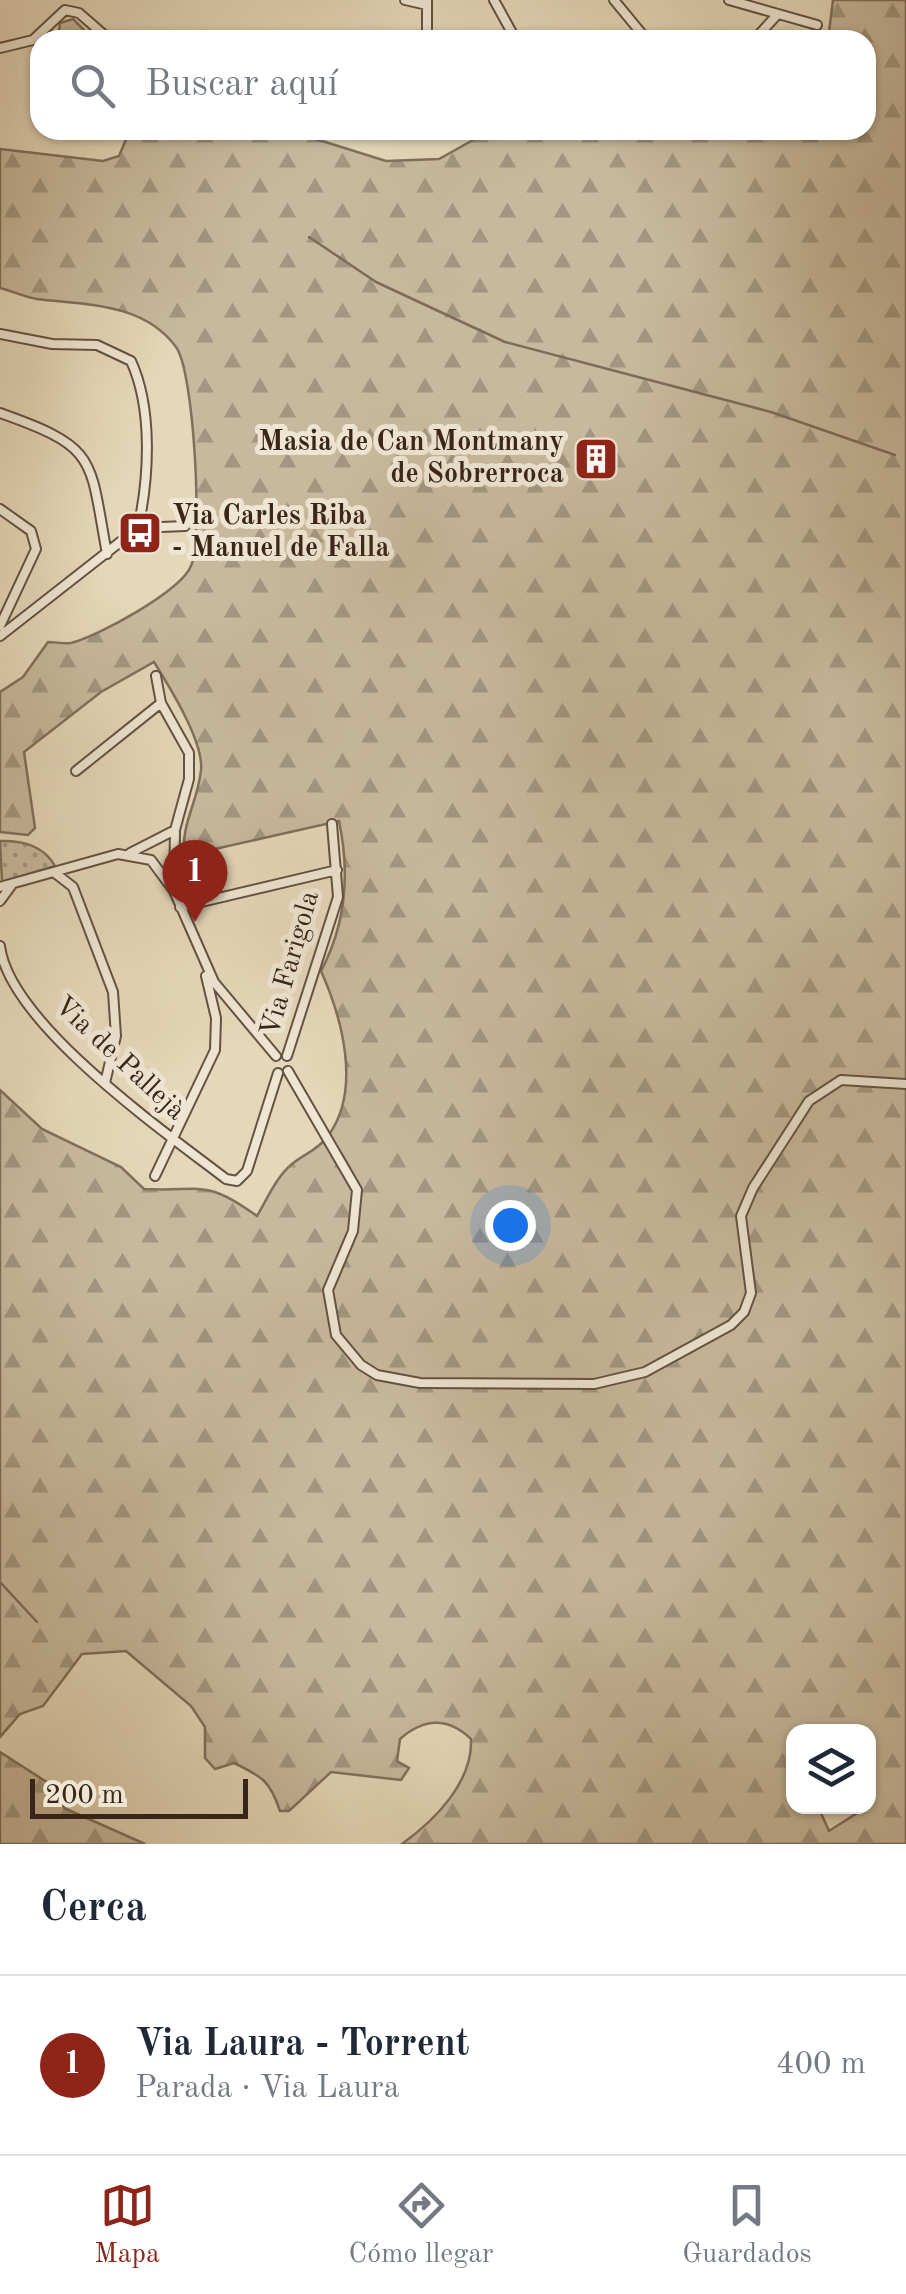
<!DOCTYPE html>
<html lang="es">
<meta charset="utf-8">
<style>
body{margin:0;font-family:"Old Standard TT",serif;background:#f2f2f3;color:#1f2937}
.controls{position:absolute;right:30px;bottom:30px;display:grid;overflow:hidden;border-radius:20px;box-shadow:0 2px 8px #0004}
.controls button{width:90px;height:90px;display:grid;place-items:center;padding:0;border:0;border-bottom:2px solid #e0e1e3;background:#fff;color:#1f2937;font:50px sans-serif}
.scale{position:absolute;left:30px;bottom:25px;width:218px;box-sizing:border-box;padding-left:10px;border:5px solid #3a2519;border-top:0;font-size:28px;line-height:35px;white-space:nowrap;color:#3a2519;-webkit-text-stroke:8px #eee5d2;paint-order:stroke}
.you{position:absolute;left:510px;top:1225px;width:35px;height:35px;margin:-25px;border:8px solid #fff;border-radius:50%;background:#1a73e8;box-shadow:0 0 0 15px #1a73e833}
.badge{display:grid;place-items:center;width:65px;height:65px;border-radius:50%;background:#8f2418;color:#fff;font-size:32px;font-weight:700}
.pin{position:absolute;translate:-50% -82px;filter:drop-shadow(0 2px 5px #0008)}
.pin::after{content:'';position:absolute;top:52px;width:35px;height:30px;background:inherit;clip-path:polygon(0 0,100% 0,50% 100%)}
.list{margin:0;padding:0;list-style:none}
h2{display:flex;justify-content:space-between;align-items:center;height:130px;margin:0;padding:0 40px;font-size:42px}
h2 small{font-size:32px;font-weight:400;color:#747a83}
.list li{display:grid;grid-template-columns:65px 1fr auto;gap:30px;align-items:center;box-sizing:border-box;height:180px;padding:0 40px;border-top:2px solid #e0e1e3}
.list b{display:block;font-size:38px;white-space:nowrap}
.list p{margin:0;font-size:32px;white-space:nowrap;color:#747a83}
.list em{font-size:32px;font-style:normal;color:#747a83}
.icon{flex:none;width:55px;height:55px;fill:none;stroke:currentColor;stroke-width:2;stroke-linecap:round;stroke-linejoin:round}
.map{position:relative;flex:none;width:906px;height:1844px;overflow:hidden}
.search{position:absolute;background:#fff;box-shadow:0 2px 8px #0004;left:30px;right:30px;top:30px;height:110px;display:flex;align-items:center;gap:25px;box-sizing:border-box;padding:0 35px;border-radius:30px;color:#747a83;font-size:38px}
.sheet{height:310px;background:#fff}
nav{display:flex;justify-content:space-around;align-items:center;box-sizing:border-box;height:140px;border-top:2px solid #e0e1e3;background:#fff;font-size:28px;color:#747a83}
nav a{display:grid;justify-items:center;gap:5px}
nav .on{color:#8f2418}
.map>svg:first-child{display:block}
.grass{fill:url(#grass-dots);stroke:#816f5c;stroke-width:2.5}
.forest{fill:url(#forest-firs);stroke:#816f5c;stroke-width:2.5;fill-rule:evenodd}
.park{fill:url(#park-crowns);stroke:#816f5c;stroke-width:2.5}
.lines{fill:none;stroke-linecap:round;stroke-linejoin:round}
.stream{stroke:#7e6b59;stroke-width:2.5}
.street-casing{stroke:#655241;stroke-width:12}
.street{stroke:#eee5d2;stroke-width:8}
.labels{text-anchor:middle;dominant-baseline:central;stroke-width:10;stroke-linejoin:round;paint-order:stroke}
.poi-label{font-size:28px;font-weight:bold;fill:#3a2519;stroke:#eee5d2;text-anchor:end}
.street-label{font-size:28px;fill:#3a2519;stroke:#eee5d2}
</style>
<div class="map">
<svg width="906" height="1844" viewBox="0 0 906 1844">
<defs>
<pattern id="grass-dots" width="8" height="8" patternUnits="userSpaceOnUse" patternTransform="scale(2.5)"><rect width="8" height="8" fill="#c8b99e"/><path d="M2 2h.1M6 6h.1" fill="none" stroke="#a39680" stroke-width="1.8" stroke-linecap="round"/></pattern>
<pattern id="forest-firs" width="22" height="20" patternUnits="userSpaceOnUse" patternTransform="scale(2.5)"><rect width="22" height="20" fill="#c8b99e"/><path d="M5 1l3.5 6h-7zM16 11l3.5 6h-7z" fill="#a39680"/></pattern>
<pattern id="park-crowns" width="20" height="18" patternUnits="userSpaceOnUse" patternTransform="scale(2.5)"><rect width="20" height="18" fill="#c8b99e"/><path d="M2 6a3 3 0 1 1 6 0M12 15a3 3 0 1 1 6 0" fill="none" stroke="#a39680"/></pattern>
</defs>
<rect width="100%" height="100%" fill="#e5d7b9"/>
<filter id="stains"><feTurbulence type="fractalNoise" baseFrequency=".002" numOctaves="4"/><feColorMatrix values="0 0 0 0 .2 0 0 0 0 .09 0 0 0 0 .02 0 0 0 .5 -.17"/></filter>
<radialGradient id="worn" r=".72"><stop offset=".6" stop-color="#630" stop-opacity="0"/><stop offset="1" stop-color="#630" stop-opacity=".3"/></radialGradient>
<path class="grass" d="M0,841C22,840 44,846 55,866L2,882Z"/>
<path class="forest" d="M833,0H906V1844H402C435,1820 473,1782 471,1739C448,1717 424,1718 400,1739L397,1761L409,1768L401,1780L331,1772L289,1811H280C270,1781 263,1777 234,1763L215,1769L205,1758V1727L191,1706L126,1651L82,1654L43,1706L20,1714L0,1737V1090L42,1129L121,1167L144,1189C204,1192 204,1178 257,1216C267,1199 277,1176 292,1164C304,1154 318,1150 328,1136C362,1090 342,1018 321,971C346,924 350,873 339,821L184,856C181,823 198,802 201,770C204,742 169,686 154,662L101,692L24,752L35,828L28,835L0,832V692L23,677L48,642C55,642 64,644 71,643C97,637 181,591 191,566C203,538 194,371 176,347C143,302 84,305 37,299C24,297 12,291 0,288V149L103,161L119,156L130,130H287L386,161L439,159L473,140L476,130H662L694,136L711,130H866V40H828ZM794,1732H868V1806L829,1831L820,1811L824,1806H794Z
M0,1752L53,1786L64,1808L145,1844H0Z"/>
<path class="park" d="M73,19L94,40H58L60,23Z"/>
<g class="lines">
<path class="stream" d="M309,237L376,282L505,342L771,412L895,455
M0,1582L37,1622"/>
<defs>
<path id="street" d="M405,0L427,5
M427,0V40
M494,0L516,40
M614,0L647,40
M729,0L817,25
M754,40L776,16
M0,48L33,40L65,10L79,13L110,40
M0,334L52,344L97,345L131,361C153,409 149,478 138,528
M0,413C99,448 89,457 107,554
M0,509L31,531L36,549L0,626
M0,636L138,528L185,526
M156,676L161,703L189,753V779L175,830L174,891
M76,771L161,703
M130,853L175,830
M55,873L73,887L113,992L116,1036L105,1083
M0,887L118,854L151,860L174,891L214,982L276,1056
M0,901L11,886
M180,907L337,870
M0,946C9,1023 165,1132 226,1179L237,1181L247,1171L278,1073
M287,1056L338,897L332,824
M288,1071L357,1190L353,1231L328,1290L336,1335L361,1365L377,1375L420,1383L594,1384L645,1372L731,1325L744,1312L751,1293L741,1216L753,1188L809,1101L841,1080L906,1084
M155,1176L215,1050L216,1018L206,976"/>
</defs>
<use href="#street" class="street-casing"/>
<use href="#street" class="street"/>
</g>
<defs>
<symbol id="building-square" viewBox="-11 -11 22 22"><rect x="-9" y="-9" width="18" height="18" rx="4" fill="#8f2418" stroke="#eee5d2"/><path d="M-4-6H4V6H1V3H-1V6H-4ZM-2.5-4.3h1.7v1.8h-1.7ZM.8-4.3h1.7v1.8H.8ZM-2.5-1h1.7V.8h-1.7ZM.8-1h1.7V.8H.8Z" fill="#fff"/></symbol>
<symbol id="bus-square" viewBox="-11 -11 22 22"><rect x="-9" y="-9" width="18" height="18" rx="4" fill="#8f2418" stroke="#eee5d2"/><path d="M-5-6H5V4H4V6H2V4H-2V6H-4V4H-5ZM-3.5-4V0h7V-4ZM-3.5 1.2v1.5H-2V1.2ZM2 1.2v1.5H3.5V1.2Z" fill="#fff"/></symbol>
</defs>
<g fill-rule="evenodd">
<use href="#building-square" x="571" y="434" width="50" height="50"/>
<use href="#bus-square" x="115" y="508" width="50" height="50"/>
</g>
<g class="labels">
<g class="poi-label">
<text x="564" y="443">Masia de Can Montmany<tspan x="564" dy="32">de Sobrerroca</tspan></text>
<text x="172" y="517" text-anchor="start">Via Carles Riba<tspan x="172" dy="32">- Manuel de Falla</tspan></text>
</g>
<g class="street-label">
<text transform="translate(291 964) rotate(-74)">Via Farigola</text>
<text transform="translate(119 1059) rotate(43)">Via de Pallejà</text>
</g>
</g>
<rect width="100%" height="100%" filter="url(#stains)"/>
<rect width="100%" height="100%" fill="url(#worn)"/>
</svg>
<div class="controls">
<button><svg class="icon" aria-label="layers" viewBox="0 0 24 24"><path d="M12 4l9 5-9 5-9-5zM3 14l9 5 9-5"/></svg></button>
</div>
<div class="scale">200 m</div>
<div class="you"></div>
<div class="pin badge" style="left:195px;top:922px">1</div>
<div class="search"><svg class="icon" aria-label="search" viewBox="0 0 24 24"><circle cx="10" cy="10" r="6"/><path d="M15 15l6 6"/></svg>Buscar aquí</div>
</div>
<section class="sheet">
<h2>Cerca<small></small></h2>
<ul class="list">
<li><span class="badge">1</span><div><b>Via Laura - Torrent</b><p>Parada · Via Laura</p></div><em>400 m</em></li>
</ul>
</section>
<nav>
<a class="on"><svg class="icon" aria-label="map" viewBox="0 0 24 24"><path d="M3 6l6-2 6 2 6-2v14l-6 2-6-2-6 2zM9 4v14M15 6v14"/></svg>Mapa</a>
<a><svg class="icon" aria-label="directions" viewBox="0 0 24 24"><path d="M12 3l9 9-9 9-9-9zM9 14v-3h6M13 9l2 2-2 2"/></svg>Cómo llegar</a>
<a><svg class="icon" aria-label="saved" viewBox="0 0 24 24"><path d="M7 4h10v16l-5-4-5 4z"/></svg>Guardados</a>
</nav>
